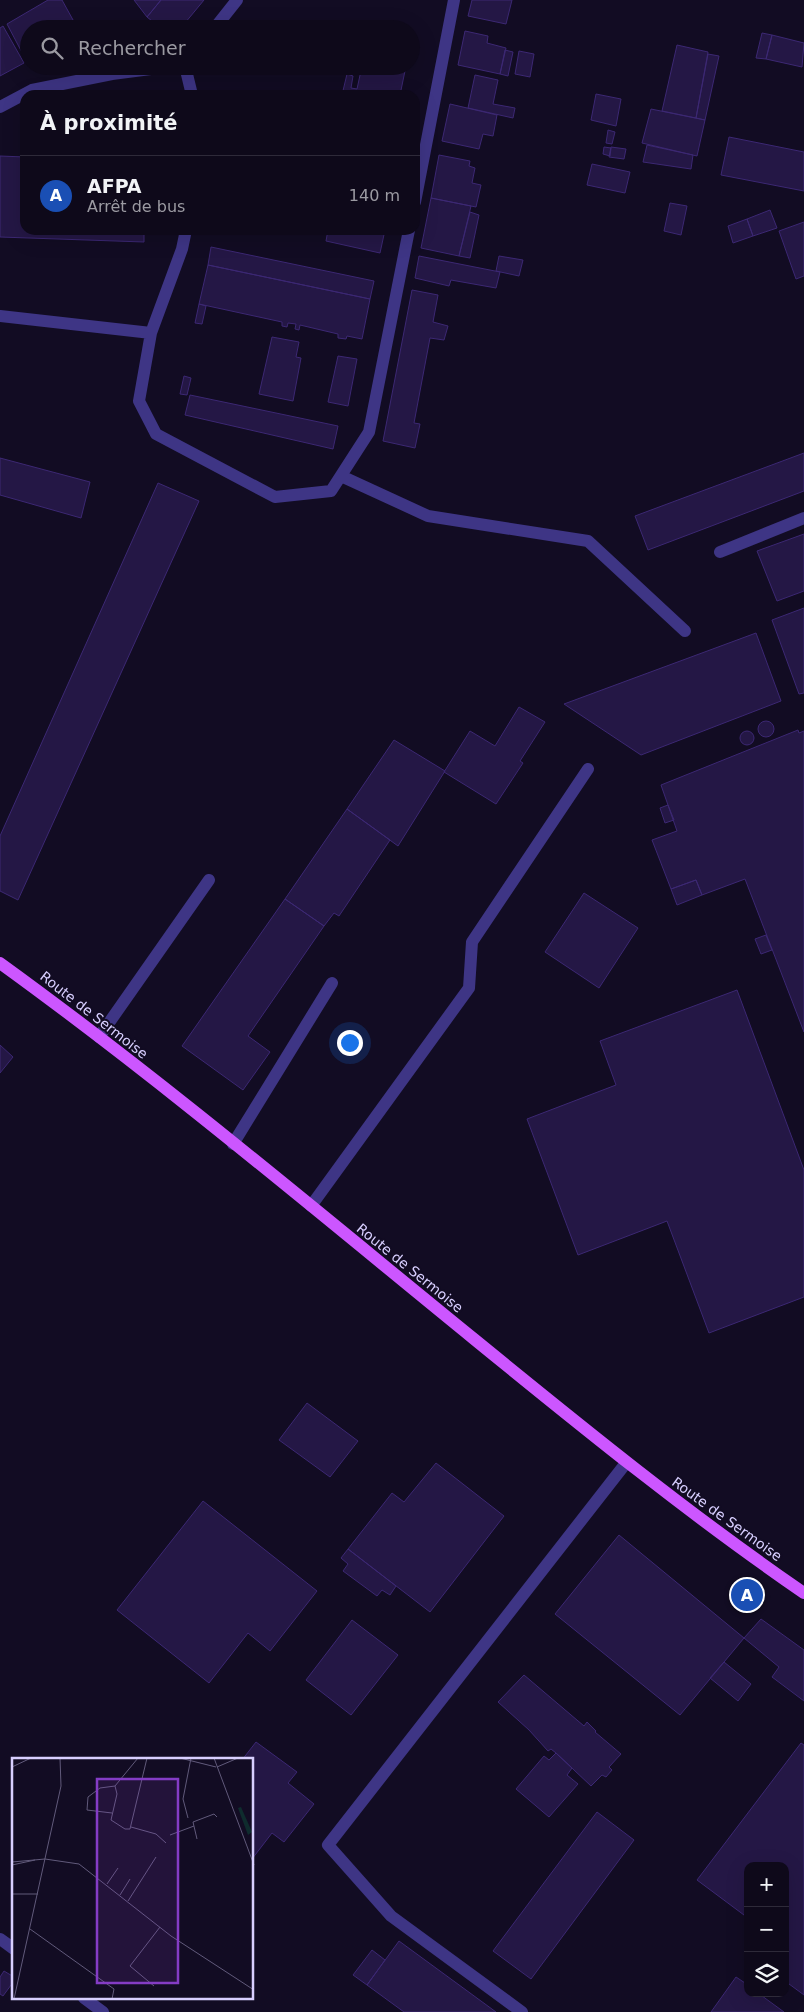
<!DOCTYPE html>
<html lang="fr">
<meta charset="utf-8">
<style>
body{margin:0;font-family:"DejaVu Sans",sans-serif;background:#171223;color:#f1f3f6}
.controls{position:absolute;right:15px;bottom:15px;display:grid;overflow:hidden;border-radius:10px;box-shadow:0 5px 20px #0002}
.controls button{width:45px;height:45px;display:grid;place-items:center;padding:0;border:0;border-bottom:1px solid #2e2a39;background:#0e091a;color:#f1f3f6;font:25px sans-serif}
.you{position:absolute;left:349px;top:1042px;width:18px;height:18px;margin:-12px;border:4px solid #fff;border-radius:50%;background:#1a73e8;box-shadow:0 0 0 8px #1a73e833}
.badge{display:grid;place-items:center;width:32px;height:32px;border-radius:50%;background:#00cefa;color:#fff;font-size:16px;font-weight:700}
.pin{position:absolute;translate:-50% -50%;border:2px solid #fff;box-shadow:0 1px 5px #0006}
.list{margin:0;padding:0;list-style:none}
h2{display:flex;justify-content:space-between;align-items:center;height:65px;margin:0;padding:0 20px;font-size:21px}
h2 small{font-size:16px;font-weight:400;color:#9b9aa2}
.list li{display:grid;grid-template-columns:32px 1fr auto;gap:15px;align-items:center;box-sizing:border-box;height:80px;padding:0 20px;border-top:1px solid #2e2a39}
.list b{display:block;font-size:19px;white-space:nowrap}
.list p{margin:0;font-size:16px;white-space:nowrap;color:#9b9aa2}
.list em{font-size:16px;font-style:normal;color:#9b9aa2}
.icon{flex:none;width:28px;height:28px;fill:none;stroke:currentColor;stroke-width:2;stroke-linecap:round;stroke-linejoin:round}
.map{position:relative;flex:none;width:804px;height:2012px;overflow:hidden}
.search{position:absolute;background:#0e091a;box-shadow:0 5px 20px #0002;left:20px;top:20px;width:400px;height:55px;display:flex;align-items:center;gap:12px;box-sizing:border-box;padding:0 18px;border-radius:28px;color:#9b9aa2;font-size:19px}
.panel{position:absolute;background:#0e091a;box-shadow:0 5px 20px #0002;left:20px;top:90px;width:400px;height:145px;border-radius:15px}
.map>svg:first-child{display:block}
.building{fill:#241745;stroke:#3c2873}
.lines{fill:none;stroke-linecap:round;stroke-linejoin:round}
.minor{stroke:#3e3585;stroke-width:12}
.major{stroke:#cc56ff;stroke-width:12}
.labels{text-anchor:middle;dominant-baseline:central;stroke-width:4;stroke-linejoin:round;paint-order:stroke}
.street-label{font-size:14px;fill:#d8cfff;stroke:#120c23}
.inset-road{fill:none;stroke:#615a7b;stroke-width:1}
.view{fill:#843cc5;fill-opacity:0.15;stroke:#843cc5;stroke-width:2.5}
.inset-edge{fill:none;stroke:#d8cfff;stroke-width:2.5}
</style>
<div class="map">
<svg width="804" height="2012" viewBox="0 0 804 2012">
<rect width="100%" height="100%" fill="#120c23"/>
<path class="building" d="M48,0H62L78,29H29L27,62L7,24Z
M134,0H161L147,17Z
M161,0H204L180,29H162L147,17Z
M472,0H512L506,24L468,16Z
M3,26L24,63L0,76V28Z
M465,31L488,36L487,43L506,48L500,74L458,65Z
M762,33L772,35L766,59L756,58Z
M772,35L804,43L802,67L766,59Z
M677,45L708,52L696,118L662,111Z
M505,50L513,52L508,76L500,74Z
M519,51L534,54L530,77L515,74Z
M708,54L719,56L705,120L696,118Z
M362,66H406L400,95H342L347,74L353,76L351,88L357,89Z
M475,75L498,80L493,104L515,108L513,118L468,108Z
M596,94L621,99L616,126L591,120Z
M450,104L497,115L493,136L483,134L479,149L442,141Z
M651,109L705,120L697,156L642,143Z
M608,130L615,132L612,144L606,143Z
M729,137L804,152V191L721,175Z
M647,145L693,155L691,169L643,162Z
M604,147L611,148L610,156L603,154Z
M611,147L626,149L624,159L609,157Z
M439,155L470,161L469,166L475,168L472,183L481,185L476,207L431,198Z
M0,156L25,157V230H144V242L0,237Z
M592,164L630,172L625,193L587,185Z
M431,198L471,206L459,256L421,248Z
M670,203L687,206L681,235L664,231Z
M770,210L777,228L753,236L747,219Z
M470,212L479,215L470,258L459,256Z
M747,219L753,236L733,243L728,226Z
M804,222V276L796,279L779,231Z
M328,230H385L380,253L326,241Z
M211,247L374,281L370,299L208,265Z
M419,256L500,272L496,288L451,280L449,286L415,278Z
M499,256L523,260L519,276L496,271Z
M208,265L370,299L362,339L347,336L346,339L338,338V334L300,325L299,330L295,329L296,324L288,323L287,327L282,326V322L199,304Z
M412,290L438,295L433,322L448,326L444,340L430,338L414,423L420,424L415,448L383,441Z
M199,304L206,306L202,324L195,323Z
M272,337L299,342L296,357L301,358L293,401L259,394Z
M338,356L357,359L348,406L328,402Z
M184,376L191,378L187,395L180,394Z
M190,395L338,426L333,449L185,415Z
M804,453V491L648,550L635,516Z
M0,458L90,482L81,518L0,495Z
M158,483L199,501L18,900L0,891V836Z
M804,534V591L777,601L757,551Z
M804,608V693L799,694L772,620Z
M756,633L781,701L641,755L564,704Z
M519,707L545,722L520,761L523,763L496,804L444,772L470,731L495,746Z
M758 729a8 8 0 1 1 16 0a8 8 0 1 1-16 0Z
M798,730L799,733L804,731V1032L745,879L702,895L696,880L671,889L652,840L677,831L661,785Z
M740 738a7 7 0 1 1 14 0a7 7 0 1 1-14 0Z
M394,740L445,771L398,846L347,809Z
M668,805L674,820L665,823L660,808Z
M347,809L390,840L339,916L334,913L324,926L285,899Z
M696,880L702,895L677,905L671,889Z
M584,893L638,928L599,988L545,952Z
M285,899L324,926L248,1036L270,1052L243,1090L182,1046Z
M766,935L772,950L761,954L755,939Z
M737,990L804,1170V1297L709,1333L667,1221L578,1255L527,1119L616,1085L600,1041Z
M0,1045L13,1057L0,1073Z
M307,1403L358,1441L330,1477L279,1440Z
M436,1463L504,1516L430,1612L348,1549L392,1493L404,1502Z
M203,1501L317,1591L270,1651L248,1633L209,1683L117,1610Z
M619,1535L744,1638L680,1715L555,1614Z
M348,1549L396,1586L390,1595L382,1590L377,1596L343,1571L348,1564L341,1558Z
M761,1619L804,1650V1701L772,1677L779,1667L744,1638Z
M352,1620L398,1655L351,1715L306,1680Z
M724,1662L751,1684L738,1701L710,1678Z
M524,1675L584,1726L587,1722L596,1731L595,1732L621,1754L609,1767L612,1770L606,1777L602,1775L591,1786L556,1753L551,1749L548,1751L529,1730L498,1702Z
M256,1742L297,1772L288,1783L314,1804L284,1842L272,1833L252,1859V1760H242Z
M801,1743L804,1745V1995L785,1981V1866H748V1918L697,1880Z
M556,1753L572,1768L567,1775L578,1784L549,1817L516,1789L544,1756L549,1760Z
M597,1812L634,1840L531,1979L493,1951Z
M399,1941L496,2012H404L367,1985Z
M372,1950L385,1960L367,1985L353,1975Z
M4,1971L14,1977V1981L3,1996L0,1994V1977Z
M736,1977L748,1985V1993H758L784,2012H711Z"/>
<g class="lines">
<path class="minor" d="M214,29L237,0
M185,66L192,95
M0,107L32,90L112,74L174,66
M415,202L454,0
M186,230L182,249L151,333L139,401L156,434L275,497L331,491L369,432L409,230
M0,316L151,333
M341,476L428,516L588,541L685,631
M720,552L804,518
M99,1037L209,880
M233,1144L332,983
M311,1206L469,988L472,942L588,769
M0,1939L14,1949
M84,1998L103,2012
M522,2012L391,1916L328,1845L626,1463"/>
<path class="major" d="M0,963C163,1081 318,1212 474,1339C582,1427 689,1514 804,1593"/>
</g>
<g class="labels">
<g class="street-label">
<text transform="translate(94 1015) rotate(38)">Route de Sermoise</text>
<text transform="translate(410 1268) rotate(39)">Route de Sermoise</text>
<text transform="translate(727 1519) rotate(36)">Route de Sermoise</text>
</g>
</g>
<g transform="translate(12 1758)">
<rect width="241" height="241" fill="#120c23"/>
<path d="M229,49L240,74L236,77L226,50Z" fill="#0f2c2e"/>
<path class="inset-road" d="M168,0L204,9M202,0L242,107M0,9L19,0M205,9L226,0M103,28L105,36L99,62L113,71H118L135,0M100,55L75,52L76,39L88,30L103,28L126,0M176,60L171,41L179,0M119,69L144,76L154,85M158,77L182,68M185,81L181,64L202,56L205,59M33,101L67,106L159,178L242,232M0,104L33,101M0,107L23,102M95,126L106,110M0,136H26M108,137L118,121M116,143L144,99M18,171L102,231L100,241M142,228L118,208L148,169M2,241L49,28L48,0"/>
<path class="view" d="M85,21H166V225H85Z"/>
<rect width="241" height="241" class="inset-edge"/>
</g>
</svg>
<div class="controls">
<button>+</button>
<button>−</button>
<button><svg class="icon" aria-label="layers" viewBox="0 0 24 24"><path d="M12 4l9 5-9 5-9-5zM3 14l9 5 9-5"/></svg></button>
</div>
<div class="you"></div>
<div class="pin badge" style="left:747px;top:1595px;background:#1a4fb4">A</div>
<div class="search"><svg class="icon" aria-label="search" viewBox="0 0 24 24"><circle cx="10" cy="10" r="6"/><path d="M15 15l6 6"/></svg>Rechercher</div>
<section class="panel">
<h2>À proximité<small></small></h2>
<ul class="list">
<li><span class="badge" style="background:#1a4fb4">A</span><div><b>AFPA</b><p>Arrêt de bus</p></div><em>140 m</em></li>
</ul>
</section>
</div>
